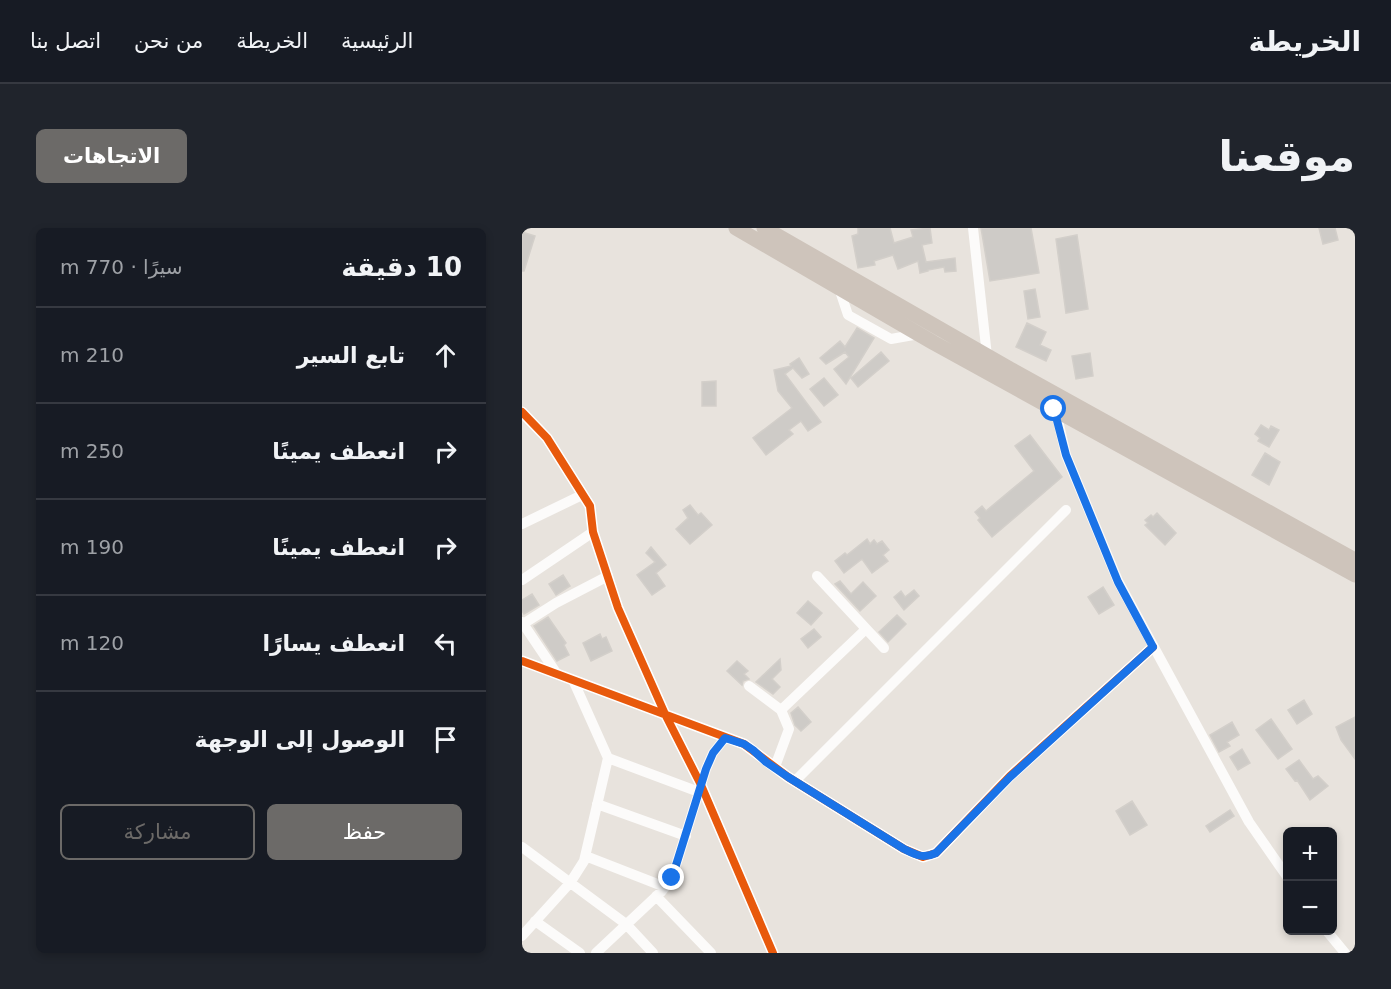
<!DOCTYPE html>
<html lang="ar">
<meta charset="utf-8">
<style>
body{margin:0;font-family:"DejaVu Sans","Noto Naskh Arabic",sans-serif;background:#20242c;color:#f1f3f6;direction:rtl}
.controls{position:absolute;right:18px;bottom:18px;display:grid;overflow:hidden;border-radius:9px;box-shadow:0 3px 9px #0003}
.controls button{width:54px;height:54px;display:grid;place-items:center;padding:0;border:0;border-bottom:2px solid #363941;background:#171b24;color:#f1f3f6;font:30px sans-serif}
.stop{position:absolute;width:18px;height:18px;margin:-14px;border:4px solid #1a73e8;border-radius:50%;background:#fff}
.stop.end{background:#1a73e8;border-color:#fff;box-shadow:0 2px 6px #0008}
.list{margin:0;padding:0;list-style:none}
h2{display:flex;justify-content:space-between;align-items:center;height:78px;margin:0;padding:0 24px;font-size:26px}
h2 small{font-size:20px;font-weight:400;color:#9ea1a6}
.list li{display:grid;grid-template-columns:39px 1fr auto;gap:18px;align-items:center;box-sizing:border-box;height:96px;padding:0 24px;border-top:2px solid #363941}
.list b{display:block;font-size:22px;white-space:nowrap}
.list em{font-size:20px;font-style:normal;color:#9ea1a6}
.actions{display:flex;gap:12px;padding:18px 24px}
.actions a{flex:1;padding:14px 0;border:2px solid #6c6a68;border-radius:9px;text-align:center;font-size:21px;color:#6c6a68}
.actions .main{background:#6c6a68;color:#fff}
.icon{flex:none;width:33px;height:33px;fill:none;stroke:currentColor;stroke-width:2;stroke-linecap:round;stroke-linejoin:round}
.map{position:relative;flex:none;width:833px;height:725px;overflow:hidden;direction:ltr;border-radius:9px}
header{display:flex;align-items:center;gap:36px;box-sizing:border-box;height:84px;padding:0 30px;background:#171b24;border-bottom:2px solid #363941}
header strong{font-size:28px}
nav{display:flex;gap:33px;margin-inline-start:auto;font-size:21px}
.intro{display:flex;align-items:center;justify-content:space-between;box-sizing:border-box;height:144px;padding:0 36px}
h1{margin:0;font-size:42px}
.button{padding:15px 27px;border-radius:9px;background:#6c6a68;color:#fff;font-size:21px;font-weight:700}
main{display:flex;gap:36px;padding:0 36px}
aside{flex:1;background:#171b24;border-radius:9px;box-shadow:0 3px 9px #0003}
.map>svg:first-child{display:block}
.building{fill:#cecbc7;stroke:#d3cfca;stroke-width:1.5}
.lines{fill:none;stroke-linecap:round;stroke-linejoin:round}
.minor{stroke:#fcfbfa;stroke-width:10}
.highway{stroke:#cec4bb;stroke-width:15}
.cycleway-casing{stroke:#fff;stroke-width:11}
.cycleway{stroke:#e8590c;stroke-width:8}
.route{stroke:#1a73e8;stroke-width:8}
</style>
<header>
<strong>الخريطة</strong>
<nav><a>الرئيسية</a><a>الخريطة</a><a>من نحن</a><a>اتصل بنا</a></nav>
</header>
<div class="intro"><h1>موقعنا</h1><a class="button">الاتجاهات</a></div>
<main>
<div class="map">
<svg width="833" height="725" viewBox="0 0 833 725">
<rect width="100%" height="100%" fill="#e8e3dd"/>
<path class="building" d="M336,0H368L372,15L391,9L389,2L408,0L410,15L400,17L404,34L433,30L434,43L423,44L422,39L406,42V43L398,45L396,33L376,41L371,27L352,33L353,37L336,40L330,8L336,6Z
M459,0H509L517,45L468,53Z
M797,0H813L816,12L801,16Z
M0,4L13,8L2,43H0Z
M555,7L566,81L544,85L534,11Z
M513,61L518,89L506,91L502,63Z
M505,95L524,104L518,117L529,122L524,133L494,119Z
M335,100L352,110L324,156L312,141L327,129L323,124L304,136L298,130L318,113L323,119Z
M359,124L367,133L336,159L329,150Z
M568,125L571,148L554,151L550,128Z
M277,130L287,146L280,150L271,140L263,146L299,194L286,203L279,193L267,202L271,206L244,227L231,210L270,180L256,163L252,142L269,138L268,136Z
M302,150L316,167L302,178L288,161Z
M194,153V178H180V154Z
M739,197L747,202L749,198L757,202L747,219L736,213L738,210L733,206Z
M508,207L540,249L470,309L456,292L458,290L453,284L460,278L464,283L512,243L493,218Z
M743,225L758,234L747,257L730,247Z
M168,277L176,287L179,285L190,297L168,316L154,301L166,290L161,282Z
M635,285L654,305L643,317L623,297L626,295L623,292L629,287L631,289Z
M345,311L348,316L352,312L355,316L360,313L367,322L361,327L366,333L350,345L340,331L322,345L313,333L323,325L325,327Z
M129,319L144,337L134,345L143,358L130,367L115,347L133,334L124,325Z
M41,347L48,358L34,367L27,356Z
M318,353L329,366L341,354L354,368L338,383L313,356Z
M581,359L592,377L577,386L566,369Z
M392,362L397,368L382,382L372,369L379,363L383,369Z
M10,366L17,377L2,386L0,383V372Z
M286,373L300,385L289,397L275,385Z
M375,387L384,396L366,414L357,404Z
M26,389L44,415L42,417L47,427L35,433L12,398Z
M292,401L299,409L286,420L279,411Z
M78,406L80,411L84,409L90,423L69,433L61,415Z
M258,431L259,442L250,451L258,459L251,466L234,454Z
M215,433L226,443L222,446L227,451L221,453L220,457L205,443Z
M782,472L790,486L775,496L766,482Z
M276,479L289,494L279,503L273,497L269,485Z
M833,489V531L819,512L814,499Z
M749,491L770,521L756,531L734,502Z
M710,494L717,507L705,514L708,518L697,524L688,507Z
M720,521L728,535L716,542L708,529Z
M777,532L791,551L796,548L806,558L788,572L775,552L773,553L764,541Z
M610,573L625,597L608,607L594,583Z
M708,582L712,588L688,604L684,598Z"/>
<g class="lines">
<path class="minor" d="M451,0L465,128
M317,60L326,87L369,111L397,106
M533,180L544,227L596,353L727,594L766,650
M0,184L25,210L68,278L71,304L96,380L143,486L179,557L251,725
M0,296L60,267
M295,348L362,420
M0,352L71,304
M0,394L35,446
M1,396L34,375L86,348
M0,433L222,516L266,549L382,621L401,629L414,625L488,548L631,419
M51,452L86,530L177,564
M227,458L259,482L267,501L254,536
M259,482L344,401
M273,553L544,282
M75,576L164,608
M0,619L104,696L131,725
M66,629L143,659
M134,668L189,725
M13,693L58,725
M804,702L823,725
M0,708L48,655L62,633L86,530
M74,725L140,663L150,650L184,541L191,525L203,510"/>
<path class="highway" d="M214,0L412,115L833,347
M242,0L488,141L833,332"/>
<defs>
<path id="cycleway" d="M0,184L25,210L68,278L71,304L96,380L143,486L179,557L251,725
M0,433L222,516L266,549L382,621L401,629L414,625L488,548L631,419"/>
</defs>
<use href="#cycleway" class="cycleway-casing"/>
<use href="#cycleway" class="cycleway"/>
</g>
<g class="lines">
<path class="route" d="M150,650L184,541L191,525L203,510L222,516L231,522L244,534L266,549L382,621C394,627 401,631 414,625L488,549L631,419L596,354L544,227L532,181"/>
</g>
</svg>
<div class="controls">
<button>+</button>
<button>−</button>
</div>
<div class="stop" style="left:532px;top:181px"></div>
<div class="stop end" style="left:150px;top:650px"></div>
</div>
<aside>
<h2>10 دقيقة<small>سيرًا · 770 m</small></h2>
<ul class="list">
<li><svg class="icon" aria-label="ahead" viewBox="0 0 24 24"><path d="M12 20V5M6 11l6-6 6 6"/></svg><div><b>تابع السير</b></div><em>210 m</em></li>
<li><svg class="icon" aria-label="right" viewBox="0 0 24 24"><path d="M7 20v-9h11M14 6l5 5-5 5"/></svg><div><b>انعطف يمينًا</b></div><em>250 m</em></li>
<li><svg class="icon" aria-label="right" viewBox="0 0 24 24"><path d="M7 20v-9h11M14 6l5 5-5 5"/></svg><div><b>انعطف يمينًا</b></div><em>190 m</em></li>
<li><svg class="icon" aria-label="left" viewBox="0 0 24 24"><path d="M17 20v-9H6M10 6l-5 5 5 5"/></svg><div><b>انعطف يسارًا</b></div><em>120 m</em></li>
<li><svg class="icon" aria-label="arrive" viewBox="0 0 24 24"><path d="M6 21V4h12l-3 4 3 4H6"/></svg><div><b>الوصول إلى الوجهة</b></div></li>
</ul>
<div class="actions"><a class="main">حفظ</a><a>مشاركة</a></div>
</aside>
</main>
